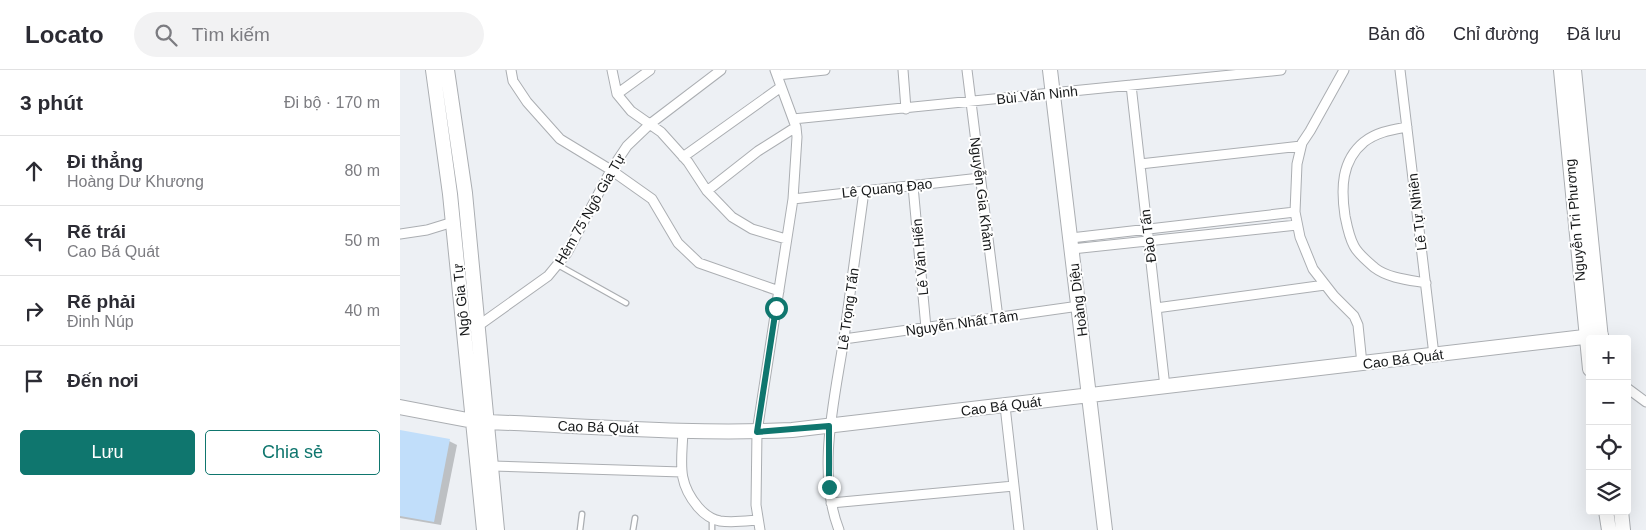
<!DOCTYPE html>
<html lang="vi">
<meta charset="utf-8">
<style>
body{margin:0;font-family:Helvetica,sans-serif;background:#f2f2f3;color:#2b2b33}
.controls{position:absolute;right:15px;bottom:15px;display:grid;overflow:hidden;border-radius:5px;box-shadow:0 5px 20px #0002}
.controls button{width:45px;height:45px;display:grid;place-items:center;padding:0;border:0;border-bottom:1px solid #e1e1e2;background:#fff;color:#2b2b33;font:25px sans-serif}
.stop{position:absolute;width:15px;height:15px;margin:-11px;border:4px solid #0f766e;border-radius:50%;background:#fff}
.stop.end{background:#0f766e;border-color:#fff;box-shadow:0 1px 5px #0008}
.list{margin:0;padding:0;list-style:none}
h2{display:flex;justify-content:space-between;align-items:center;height:65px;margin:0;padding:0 20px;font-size:21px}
h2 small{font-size:16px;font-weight:400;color:#7c7c81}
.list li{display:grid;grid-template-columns:32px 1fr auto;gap:15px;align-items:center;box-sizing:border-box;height:70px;padding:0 20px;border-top:1px solid #e1e1e2}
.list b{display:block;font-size:19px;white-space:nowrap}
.list p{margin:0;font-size:16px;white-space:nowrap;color:#7c7c81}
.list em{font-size:16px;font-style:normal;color:#7c7c81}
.actions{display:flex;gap:10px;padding:15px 20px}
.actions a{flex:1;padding:11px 0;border:1px solid #0f766e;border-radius:5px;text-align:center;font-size:18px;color:#0f766e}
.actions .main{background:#0f766e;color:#fff}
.icon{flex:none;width:28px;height:28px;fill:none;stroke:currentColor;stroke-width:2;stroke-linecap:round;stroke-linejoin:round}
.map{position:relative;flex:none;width:1246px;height:460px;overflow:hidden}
header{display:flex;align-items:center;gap:30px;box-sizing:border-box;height:70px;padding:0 25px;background:#fff;border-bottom:1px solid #e1e1e2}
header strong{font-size:24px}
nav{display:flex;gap:28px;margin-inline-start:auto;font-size:18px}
.search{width:350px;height:45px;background:#f2f2f3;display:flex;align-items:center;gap:12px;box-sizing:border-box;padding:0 18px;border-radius:28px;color:#7c7c81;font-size:19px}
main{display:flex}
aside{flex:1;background:#fff}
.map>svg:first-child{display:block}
.shadow{fill:#0003}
.building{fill:#c1defa}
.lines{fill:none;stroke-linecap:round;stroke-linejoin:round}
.lane-casing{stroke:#abaeb2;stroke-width:7}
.street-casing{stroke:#abaeb2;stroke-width:11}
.secondary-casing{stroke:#abaeb2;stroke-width:16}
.lane{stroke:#fff;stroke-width:4.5}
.street{stroke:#fff;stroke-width:9}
.secondary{stroke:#fff;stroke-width:14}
.route{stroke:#0f766e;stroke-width:6}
.labels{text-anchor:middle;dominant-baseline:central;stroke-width:4;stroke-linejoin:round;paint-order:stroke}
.street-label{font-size:14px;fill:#17191a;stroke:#fff}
</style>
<header>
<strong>Locato</strong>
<div class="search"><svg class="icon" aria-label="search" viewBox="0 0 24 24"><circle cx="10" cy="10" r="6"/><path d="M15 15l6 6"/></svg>Tìm kiếm</div>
<nav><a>Bản đồ</a><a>Chỉ đường</a><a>Đã lưu</a></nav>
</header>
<main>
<aside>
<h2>3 phút<small>Đi bộ · 170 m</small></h2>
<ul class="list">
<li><svg class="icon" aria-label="ahead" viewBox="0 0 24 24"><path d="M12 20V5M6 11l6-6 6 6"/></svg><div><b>Đi thẳng</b><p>Hoàng Dư Khương</p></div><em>80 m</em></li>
<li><svg class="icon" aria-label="left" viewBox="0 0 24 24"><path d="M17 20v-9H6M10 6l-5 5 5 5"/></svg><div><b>Rẽ trái</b><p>Cao Bá Quát</p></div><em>50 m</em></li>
<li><svg class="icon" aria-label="right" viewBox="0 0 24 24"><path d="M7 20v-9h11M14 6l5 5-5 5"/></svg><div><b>Rẽ phải</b><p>Đinh Núp</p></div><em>40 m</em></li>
<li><svg class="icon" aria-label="arrive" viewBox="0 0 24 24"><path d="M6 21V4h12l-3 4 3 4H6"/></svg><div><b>Đến nơi</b></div></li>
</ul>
<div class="actions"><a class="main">Lưu</a><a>Chia sẻ</a></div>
</aside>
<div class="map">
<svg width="1246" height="460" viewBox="0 0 1246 460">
<rect width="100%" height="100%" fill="#edf0f4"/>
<path class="shadow" d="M0,361L49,371L57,375L41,455L0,448Z"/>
<path class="building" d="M0,360L50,369L34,452L0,446Z"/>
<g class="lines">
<defs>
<path id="lane" d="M158,195L226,233
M180,460L182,444
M233,460L235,448
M312,460V449"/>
<path id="street" d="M111,0L113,11L127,32L160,69L211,100L252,129L278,173L299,193L379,221
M212,0L217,24L231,41L261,62L288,92L307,121L332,147L352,159L386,169
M503,0L506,39
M567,0L598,248
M944,0L910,61L902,73L897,94L895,142L900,167L913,199L934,226L954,246L958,255L962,294
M1000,0L1034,285
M377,5L425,0
M731,15L765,317
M217,24L250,0
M393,49L881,0
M1007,57C991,60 977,62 964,72C941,91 941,119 945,146C947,156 949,167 954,176C958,184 968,192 975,198C988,208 1009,210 1026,213
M283,87L381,17
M740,94L901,76
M513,116L526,258
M307,121L358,81L396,57
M393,129L580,108
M0,164L27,160L53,152
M671,168L895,142
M672,179L897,155
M756,238L925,215
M78,256L148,206L167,183L211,100L227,76L250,54L321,0
M444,269L679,236
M1227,318L1246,332
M605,336L619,460
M283,360C282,392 276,411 298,437C304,444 310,449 320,451C332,453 346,451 358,450
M92,396L282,402
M431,433L614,416
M360,460L356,435L357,362L393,129L397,67L396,57L375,0
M439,460C416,401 435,328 444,268C451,219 457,170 464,121"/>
<path id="secondary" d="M33,0L50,124L84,460
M47,0L65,123L97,460
M650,0L705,460
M1161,0L1190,299
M1174,0L1201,269
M0,337L73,351L88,352C189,356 291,365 392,360L1201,265
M1206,441L1209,460
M1221,441L1223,460"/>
</defs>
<use href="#lane" class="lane-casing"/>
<use href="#street" class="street-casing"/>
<use href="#secondary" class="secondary-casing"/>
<use href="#lane" class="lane"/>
<use href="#street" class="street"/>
<use href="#secondary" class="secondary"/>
</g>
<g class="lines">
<path class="route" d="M376,238L357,362L429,356V417"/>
</g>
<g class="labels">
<g class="street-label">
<text transform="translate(637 25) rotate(-6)">Bùi Văn Ninh</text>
<text transform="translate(487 118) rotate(-6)">Lê Quang Đạo</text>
<text transform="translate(582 124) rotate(83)">Nguyễn Gia Khảm</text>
<text transform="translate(190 139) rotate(-60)">Hẻm 75 Ngô Gia Tự</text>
<text transform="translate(1017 142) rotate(-97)">Lê Tự Nhiên</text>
<text transform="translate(1175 150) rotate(-95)">Nguyễn Tri Phương</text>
<text transform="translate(748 166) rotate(-97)">Đào Tấn</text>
<text transform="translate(520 187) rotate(-95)">Lê Văn Hiến</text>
<text transform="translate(61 230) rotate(-96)">Ngô Gia Tự</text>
<text transform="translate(678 230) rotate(-97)">Hoàng Diệu</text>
<text transform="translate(448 239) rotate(-82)">Lê Trọng Tấn</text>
<text transform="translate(562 253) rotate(-8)">Nguyễn Nhất Tâm</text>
<text transform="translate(1003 289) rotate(-7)">Cao Bá Quát</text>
<text transform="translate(601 336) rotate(-7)">Cao Bá Quát</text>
<text transform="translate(198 357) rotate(2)">Cao Bá Quát</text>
</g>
</g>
</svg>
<div class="controls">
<button>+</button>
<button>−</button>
<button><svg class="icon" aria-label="locate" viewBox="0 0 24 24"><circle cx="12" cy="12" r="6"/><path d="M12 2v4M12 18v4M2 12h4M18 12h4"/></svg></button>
<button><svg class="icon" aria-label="layers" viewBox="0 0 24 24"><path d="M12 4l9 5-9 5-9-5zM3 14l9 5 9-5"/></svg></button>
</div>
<div class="stop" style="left:376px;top:238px"></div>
<div class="stop end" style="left:429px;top:417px"></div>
</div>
</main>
